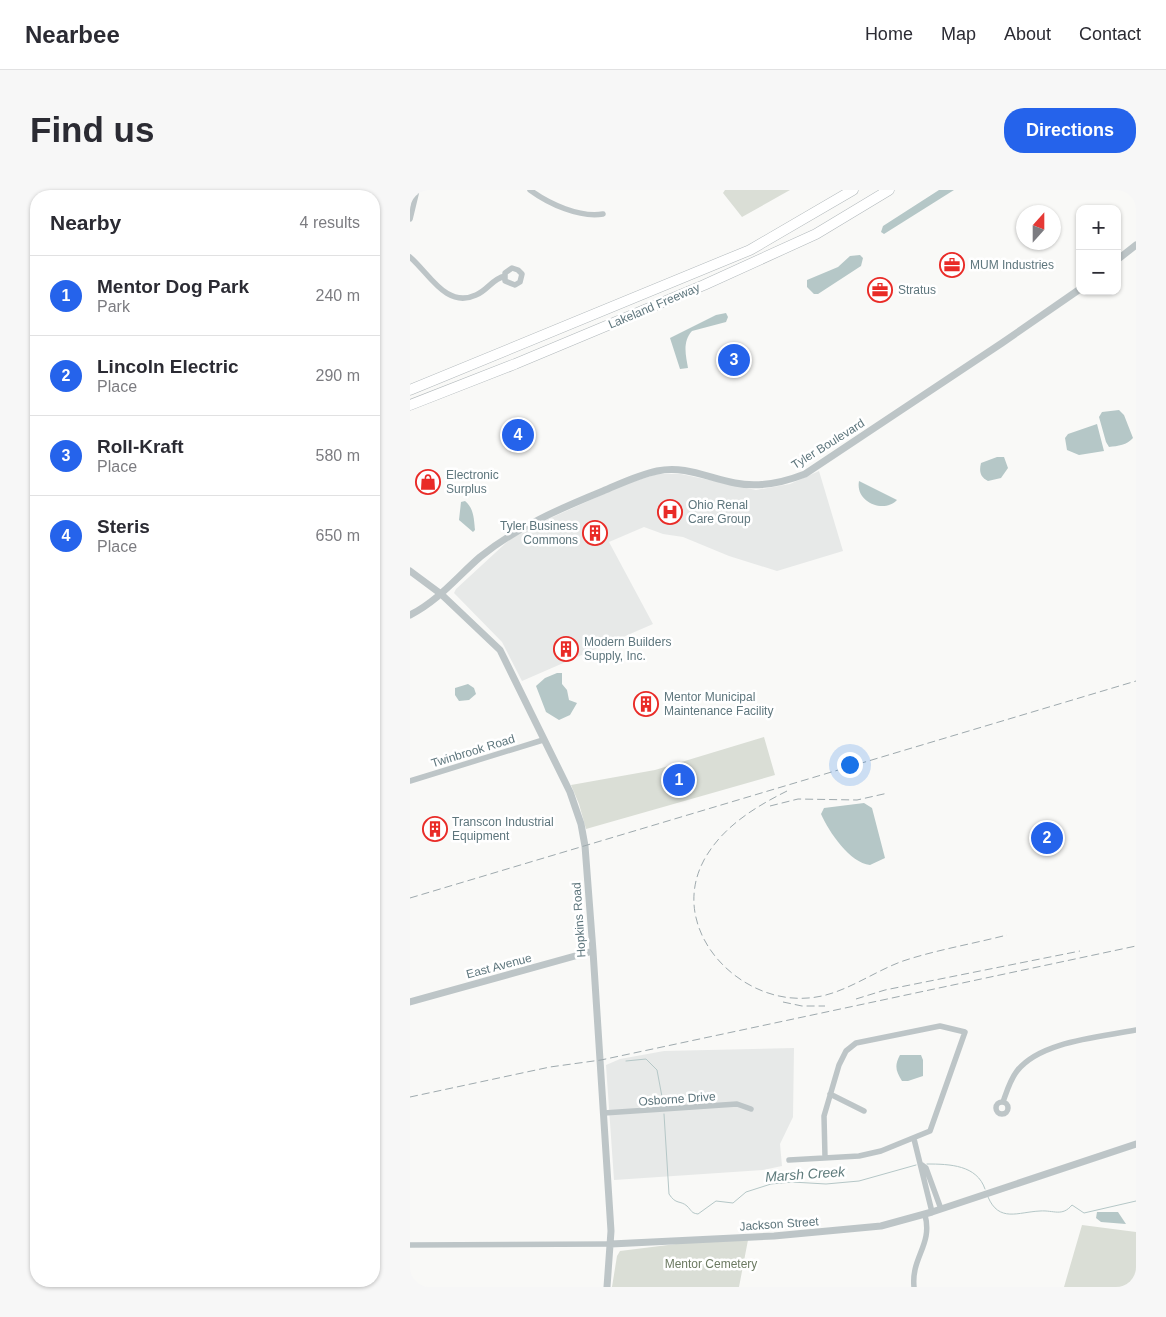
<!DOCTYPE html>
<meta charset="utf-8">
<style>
body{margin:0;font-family:Helvetica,sans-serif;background:#f7f7f7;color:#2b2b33}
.controls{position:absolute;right:15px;top:15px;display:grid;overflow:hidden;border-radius:10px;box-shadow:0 1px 4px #0004}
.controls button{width:45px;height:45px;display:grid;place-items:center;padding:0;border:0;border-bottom:1px solid #e1e1e2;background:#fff;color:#2b2b33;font:25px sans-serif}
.compass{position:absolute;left:606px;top:15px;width:45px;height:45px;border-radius:50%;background:#fff;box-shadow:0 1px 4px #0004;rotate:21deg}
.you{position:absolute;left:439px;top:574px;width:18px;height:18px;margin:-12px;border:4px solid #fff;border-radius:50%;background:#1a73e8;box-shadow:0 0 0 8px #1a73e833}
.badge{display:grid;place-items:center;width:32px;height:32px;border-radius:50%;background:#2563eb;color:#fff;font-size:16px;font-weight:700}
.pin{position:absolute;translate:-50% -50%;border:2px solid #fff;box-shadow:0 1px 5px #0006}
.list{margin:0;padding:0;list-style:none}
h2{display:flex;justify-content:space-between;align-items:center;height:65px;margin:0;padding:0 20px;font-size:21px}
h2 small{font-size:16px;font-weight:400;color:#7c7c81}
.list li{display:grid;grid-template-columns:32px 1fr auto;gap:15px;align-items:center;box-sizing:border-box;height:80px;padding:0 20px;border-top:1px solid #e1e1e2}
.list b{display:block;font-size:19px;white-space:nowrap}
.list p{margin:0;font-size:16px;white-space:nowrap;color:#7c7c81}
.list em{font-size:16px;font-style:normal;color:#7c7c81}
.map{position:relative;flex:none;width:726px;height:1097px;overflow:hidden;border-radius:20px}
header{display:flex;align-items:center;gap:30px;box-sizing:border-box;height:70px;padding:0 25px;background:#fff;border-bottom:1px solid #e1e1e2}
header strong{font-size:24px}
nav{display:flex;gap:28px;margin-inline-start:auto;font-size:18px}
.intro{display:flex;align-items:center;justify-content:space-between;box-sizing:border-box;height:120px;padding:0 30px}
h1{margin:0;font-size:35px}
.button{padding:12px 22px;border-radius:20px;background:#2563eb;color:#fff;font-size:18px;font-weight:700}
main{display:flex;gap:30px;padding:0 30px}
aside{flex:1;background:#fff;border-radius:20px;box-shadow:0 1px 4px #0004}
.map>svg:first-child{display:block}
.built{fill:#e7e9e8}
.green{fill:#daded6}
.water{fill:#b5c7c7}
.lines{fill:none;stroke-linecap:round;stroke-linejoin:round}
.stream{stroke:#b5c7c7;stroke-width:1}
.motorway-casing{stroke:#b1b8bb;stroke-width:11}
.minor{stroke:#bdc5c7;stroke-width:5.5}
.tertiary{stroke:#bdc5c7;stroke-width:7}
.motorway{stroke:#fff;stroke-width:10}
.rail{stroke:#9faaae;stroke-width:1;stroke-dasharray:8 4;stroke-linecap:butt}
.labels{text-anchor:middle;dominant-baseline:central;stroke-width:5;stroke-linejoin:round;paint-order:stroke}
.poi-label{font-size:12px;fill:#5e767d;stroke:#fff;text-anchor:start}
.street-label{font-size:12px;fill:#5e767d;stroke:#fff}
.park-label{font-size:12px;fill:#6c7a62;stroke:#fff}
.water-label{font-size:14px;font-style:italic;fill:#5e7b7c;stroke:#fff}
</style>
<header>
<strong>Nearbee</strong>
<nav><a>Home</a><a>Map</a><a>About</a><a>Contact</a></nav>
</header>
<div class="intro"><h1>Find us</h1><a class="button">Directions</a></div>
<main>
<aside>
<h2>Nearby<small>4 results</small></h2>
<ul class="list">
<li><span class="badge">1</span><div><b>Mentor Dog Park</b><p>Park</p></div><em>240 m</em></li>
<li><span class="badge">2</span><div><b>Lincoln Electric</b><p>Place</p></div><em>290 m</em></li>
<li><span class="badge">3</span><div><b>Roll-Kraft</b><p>Place</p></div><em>580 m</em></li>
<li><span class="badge">4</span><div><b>Steris</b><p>Place</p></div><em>650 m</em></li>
</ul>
</aside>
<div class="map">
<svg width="726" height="1097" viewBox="0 0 726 1097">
<rect width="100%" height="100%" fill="#f9f9f7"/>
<path class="built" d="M409,281L433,361L367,381L319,366L273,347L253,344L234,337L199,352L243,434L112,491L92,452L44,403L46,399L98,351L114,340L216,294L247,284H271L346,300L380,294Z
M384,858L383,927L370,954L372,976L353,980L204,990L196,875L210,869L254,861Z"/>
<path class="green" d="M315,0H380L332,27L313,3Z
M354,547L365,585L176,639L169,614L161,595L245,580Z
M672,1035L726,1042V1097H654Z
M338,1050L329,1097H202L207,1066L210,1061L274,1053Z"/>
<path class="water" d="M529,0H544L474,44L471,42L473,36Z
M450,65L453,68L451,76L408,104H404L397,97V90L428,77L440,66Z
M316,123L318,127L316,132L282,141C272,152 276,166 278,178L270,179L260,148L306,125Z
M709,220L714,225L723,248C717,255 708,256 699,257L696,252L689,227L692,222Z
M687,234L694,261L669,265L657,260L655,248L658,244Z
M587,267H594L598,278L591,288L578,291C570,287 569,281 571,273Z
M449,291L487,310C474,324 445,312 449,291Z
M55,311C64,318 64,330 65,340L63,342L49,330L51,312Z
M147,483H152V494L157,500L159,510L167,513L160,525L149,530L136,522L126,496L135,488Z
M58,494L64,498L66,504L59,510L49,511L45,505V498Z
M454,613L462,618L475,668L460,675C440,673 419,642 411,624L414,618Z
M490,865H511L513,870V886L498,891H492C486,881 484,876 490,865Z
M687,1022H708L716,1034L691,1032L686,1028Z"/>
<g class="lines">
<path class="stream" d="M216,871L236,869L247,880L253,912
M254,924L259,1004C266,1015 270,1010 277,1016C282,1021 281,1023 288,1024L306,1011L323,1013L336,1002L361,994L382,992L416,994L449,991L506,975
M517,974C540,974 567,975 575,999
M578,1007C589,1033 608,1022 630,1021C644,1020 652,1027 662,1015L674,1023L726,1011"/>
<defs>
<path id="motorway" d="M0,200L340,60L443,0
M0,215L105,174L294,95L406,44L479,0"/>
</defs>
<use href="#motorway" class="motorway-casing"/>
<path class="minor" d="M120,0C139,14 170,28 193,24
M0,29L7,0
M0,67C19,83 36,119 66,105C78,100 82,89 95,86V83L102,78L108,80L112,84L110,92L105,95L95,91V86
M0,591L133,550
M420,904L454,921
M586 918a6 6 0 1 1 12 0a6 6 0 1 1-12 0Z
M593,912C597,901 600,890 607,881C630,851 691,847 726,840
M194,923L327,914L341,919
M504,949L522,1022
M379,970L449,966L471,961L520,941L555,842L530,836L446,853L436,861L429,875L414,926L415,967
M512,975L516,978L531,1019
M0,1055L201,1054
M504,1097C501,1067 523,1055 515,1025"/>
<path class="tertiary" d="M707,70L726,55
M0,381L31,404L90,460L160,602L171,634L175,656L183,761L201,1041L197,1097
M0,425C28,411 47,387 70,367C107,337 149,319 193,301C210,294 228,285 247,281C275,275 298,288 325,293C349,298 372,293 395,284L592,153L670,99
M0,812L183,761
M201,1054L364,1046L471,1036L522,1022L726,954"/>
<use href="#motorway" class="motorway"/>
<path class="rail" d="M377,601C345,617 312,637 294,670C257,739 328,814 398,808C432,806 462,782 493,771C526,760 562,754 597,745
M360,616L388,609L447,610L478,603
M0,708L726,491
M446,809L475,800L670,761
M373,812L392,816H415
M0,907L140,877L191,870L726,756"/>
</g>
<defs>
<symbol id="office-ring" viewBox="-11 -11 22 22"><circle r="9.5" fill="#fff" stroke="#e92b27" stroke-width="1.5"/><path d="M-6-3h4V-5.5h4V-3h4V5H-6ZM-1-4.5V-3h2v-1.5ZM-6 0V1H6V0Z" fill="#e92b27"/></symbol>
<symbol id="shop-ring" viewBox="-11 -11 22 22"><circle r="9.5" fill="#fff" stroke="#e92b27" stroke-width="1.5"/><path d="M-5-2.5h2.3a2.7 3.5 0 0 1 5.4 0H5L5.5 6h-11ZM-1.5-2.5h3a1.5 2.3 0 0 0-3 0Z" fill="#e92b27"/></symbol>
<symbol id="hospital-ring" viewBox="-11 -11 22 22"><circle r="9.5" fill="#fff" stroke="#e92b27" stroke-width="1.5"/><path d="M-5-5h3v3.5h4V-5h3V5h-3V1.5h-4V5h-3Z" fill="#e92b27"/></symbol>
<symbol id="building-ring" viewBox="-11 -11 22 22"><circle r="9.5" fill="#fff" stroke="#e92b27" stroke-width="1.5"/><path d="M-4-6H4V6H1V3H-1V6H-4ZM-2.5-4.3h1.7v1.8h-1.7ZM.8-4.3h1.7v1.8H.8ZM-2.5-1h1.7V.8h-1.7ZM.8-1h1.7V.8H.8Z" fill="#e92b27"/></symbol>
</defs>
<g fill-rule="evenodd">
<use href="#office-ring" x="528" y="61" width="28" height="28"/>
<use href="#office-ring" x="456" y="86" width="28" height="28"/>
<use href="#shop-ring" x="4" y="278" width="28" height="28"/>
<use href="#hospital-ring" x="246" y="308" width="28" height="28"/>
<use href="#building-ring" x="171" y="329" width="28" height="28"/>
<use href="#building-ring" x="142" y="445" width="28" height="28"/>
<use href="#building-ring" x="222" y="500" width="28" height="28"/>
<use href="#building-ring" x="11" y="625" width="28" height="28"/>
</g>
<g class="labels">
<g class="poi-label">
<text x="560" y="75">MUM Industries</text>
<text x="488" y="100">Stratus</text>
<text x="36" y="285">Electronic<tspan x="36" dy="14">Surplus</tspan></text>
<text x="278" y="315">Ohio Renal<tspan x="278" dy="14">Care Group</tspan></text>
<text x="168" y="336" text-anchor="end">Tyler Business<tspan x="168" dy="14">Commons</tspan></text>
<text x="174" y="452">Modern Builders<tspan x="174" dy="14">Supply, Inc.</tspan></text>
<text x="254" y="507">Mentor Municipal<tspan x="254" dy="14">Maintenance Facility</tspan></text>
<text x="42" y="632">Transcon Industrial<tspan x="42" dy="14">Equipment</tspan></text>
</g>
<g class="street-label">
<text transform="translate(244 116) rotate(-23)">Lakeland Freeway</text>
<text transform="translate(418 254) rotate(-32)">Tyler Boulevard</text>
<text transform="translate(63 561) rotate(-17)">Twinbrook Road</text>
<text transform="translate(169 730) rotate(-94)">Hopkins Road</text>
<text transform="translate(89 776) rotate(-15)">East Avenue</text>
<text transform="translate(267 909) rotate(-4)">Osborne Drive</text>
<text transform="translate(369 1034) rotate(-4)">Jackson Street</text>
</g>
<g class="park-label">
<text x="301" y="1074">Mentor Cemetery</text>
</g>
<g class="water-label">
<text transform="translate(395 984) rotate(-4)">Marsh Creek</text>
</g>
</g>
</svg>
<div class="controls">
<button>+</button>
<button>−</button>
</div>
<svg class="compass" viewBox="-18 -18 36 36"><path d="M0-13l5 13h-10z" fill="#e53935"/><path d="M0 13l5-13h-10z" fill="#7c7c81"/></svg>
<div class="you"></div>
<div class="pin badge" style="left:269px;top:590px">1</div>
<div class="pin badge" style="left:637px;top:648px">2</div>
<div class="pin badge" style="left:324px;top:170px">3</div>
<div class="pin badge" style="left:108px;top:245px">4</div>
</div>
</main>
